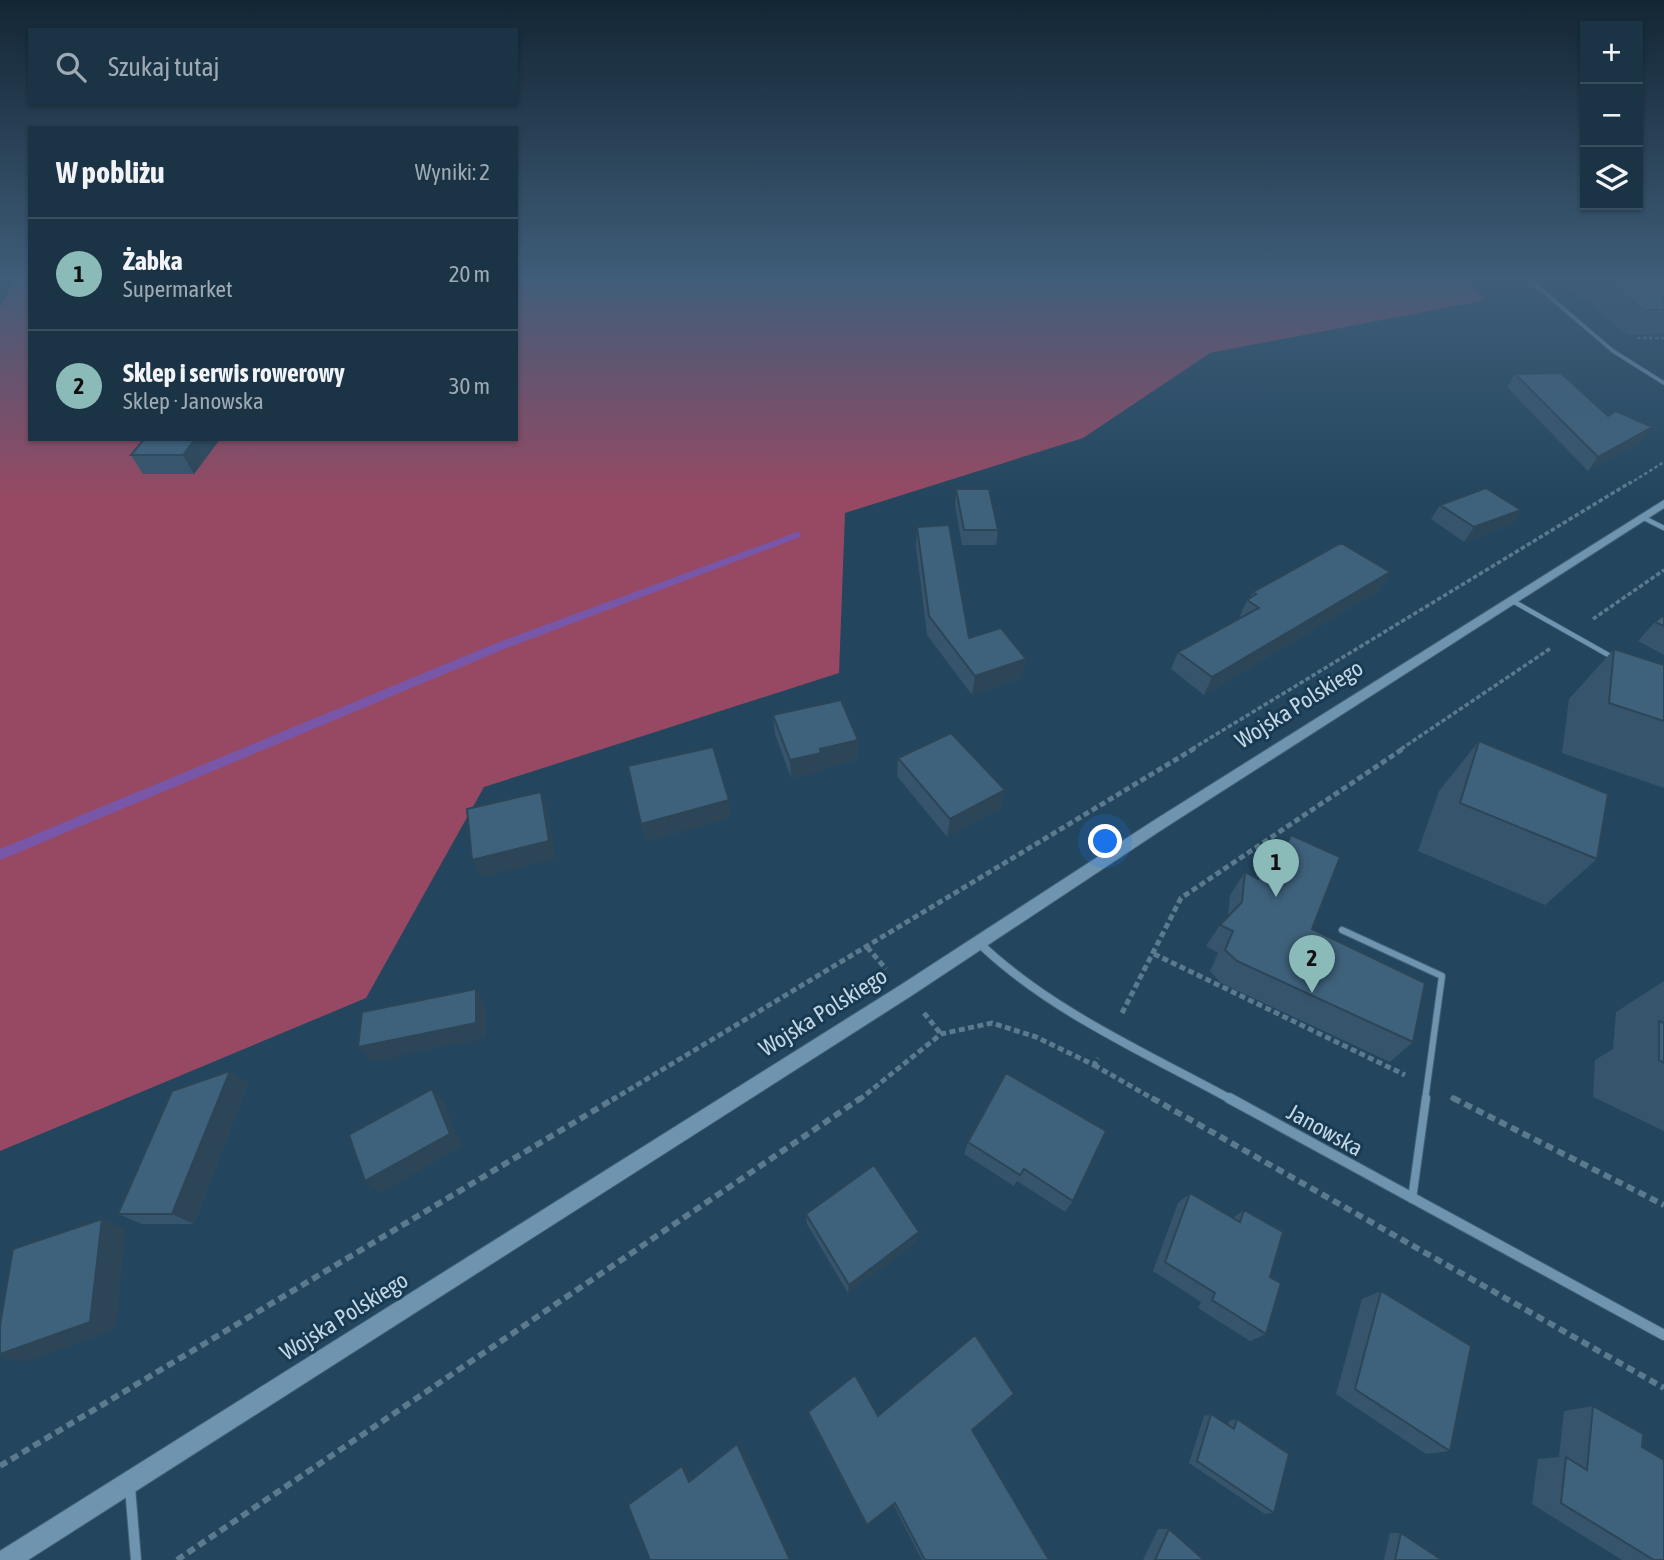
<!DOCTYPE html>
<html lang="pl">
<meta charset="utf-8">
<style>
body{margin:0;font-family:"Asap Condensed",sans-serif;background:#273f51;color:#f1f3f6}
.controls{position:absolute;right:21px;top:21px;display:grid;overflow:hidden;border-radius:0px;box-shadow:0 2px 5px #0004}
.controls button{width:63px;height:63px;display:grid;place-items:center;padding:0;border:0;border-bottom:2px solid #384f5f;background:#1a3446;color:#f1f3f6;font:35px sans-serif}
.you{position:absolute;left:1106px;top:842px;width:24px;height:24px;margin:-18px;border:5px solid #fff;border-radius:50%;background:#1a73e8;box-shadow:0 0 0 10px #1a73e833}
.badge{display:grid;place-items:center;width:46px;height:46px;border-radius:50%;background:#8bbbb9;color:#111;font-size:23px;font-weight:700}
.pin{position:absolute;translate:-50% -58px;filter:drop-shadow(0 2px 4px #0008)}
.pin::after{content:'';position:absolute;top:37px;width:24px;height:21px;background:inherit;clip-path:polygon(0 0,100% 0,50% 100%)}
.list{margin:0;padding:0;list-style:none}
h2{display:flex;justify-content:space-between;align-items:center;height:91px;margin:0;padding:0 28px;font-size:30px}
h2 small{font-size:23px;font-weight:400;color:#9faab3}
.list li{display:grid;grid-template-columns:46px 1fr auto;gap:21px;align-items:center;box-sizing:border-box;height:112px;padding:0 28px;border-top:2px solid #384f5f}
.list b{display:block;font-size:26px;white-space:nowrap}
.list p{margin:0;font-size:23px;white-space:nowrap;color:#9faab3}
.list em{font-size:23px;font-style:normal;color:#9faab3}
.icon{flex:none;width:38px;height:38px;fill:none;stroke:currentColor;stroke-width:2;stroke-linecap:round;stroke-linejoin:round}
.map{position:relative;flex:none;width:1664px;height:1560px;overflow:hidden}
.search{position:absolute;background:#1a3446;box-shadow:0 2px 5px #0004;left:28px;top:28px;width:490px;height:77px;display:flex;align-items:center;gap:18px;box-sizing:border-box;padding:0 24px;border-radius:0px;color:#9faab3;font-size:26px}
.panel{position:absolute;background:#1a3446;box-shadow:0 2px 5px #0004;left:28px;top:126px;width:490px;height:315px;border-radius:0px}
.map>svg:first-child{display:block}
.green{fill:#974963}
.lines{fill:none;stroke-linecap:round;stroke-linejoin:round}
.stream{fill:#7857a9;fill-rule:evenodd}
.service-far3-casing{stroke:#436277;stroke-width:4.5}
.service-far2-casing{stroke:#436277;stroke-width:6}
.service-far1-casing{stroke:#436277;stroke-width:8}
.service-casing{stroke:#436277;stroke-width:10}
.minor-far1-casing{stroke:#436277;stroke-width:10}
.minor-casing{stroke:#436277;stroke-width:12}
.secondary-casing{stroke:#436277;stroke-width:2}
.path-far3{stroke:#5c7a8e;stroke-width:2.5;stroke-dasharray:3.5 2.5;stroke-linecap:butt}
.path-far2{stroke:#5c7a8e;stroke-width:3.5;stroke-dasharray:4.5 2.5;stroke-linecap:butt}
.path-far1{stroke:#5c7a8e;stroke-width:5;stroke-dasharray:6 3.5;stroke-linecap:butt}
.path{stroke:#5c7a8e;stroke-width:6;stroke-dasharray:8 5;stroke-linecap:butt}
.service-far3{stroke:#6f94af;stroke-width:3.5}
.service-far2{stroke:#6f94af;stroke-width:4.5}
.service-far1{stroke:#6f94af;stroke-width:6}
.service{stroke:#6f94af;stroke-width:8}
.minor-far1{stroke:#6f94af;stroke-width:8}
.minor{stroke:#6f94af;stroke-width:10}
.secondary{fill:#6f94af;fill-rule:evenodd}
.wall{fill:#36546b}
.shaded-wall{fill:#2c4557}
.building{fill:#3f627c;stroke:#2c4557;stroke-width:2}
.labels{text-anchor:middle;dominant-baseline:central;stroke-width:6;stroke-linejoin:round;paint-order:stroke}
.near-street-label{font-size:23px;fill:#c3d6e4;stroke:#183b53}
</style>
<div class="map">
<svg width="1664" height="1560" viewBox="0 0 1664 1560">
<rect width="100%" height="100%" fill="#23465e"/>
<path class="green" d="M15,281H30V439H516V281H1466L1486,300L1210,353L1083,438L845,513L839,673L484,787L366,998L0,1151V307Z"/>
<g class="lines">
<path class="stream" d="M797,532L800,533V537L502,650L0,860V849L494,644Z"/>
<defs>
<path id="service-far3" d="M1531,281L1613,351L1664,383"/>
<path id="service-far2" d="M1642,517L1664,528
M1511,600L1612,657"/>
<path id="service-far1" d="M1342,930L1442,976L1425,1100"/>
<path id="service" d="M1412,1199L1426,1098"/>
<path id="minor-far1" d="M979,943C1050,1011 1146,1053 1232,1100"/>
<path id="minor" d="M1229,1098L1664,1335
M130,1487L136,1560"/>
<path id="secondary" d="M1664,500V508L1163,829L911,996L28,1560H0V1551L899,986L1153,821Z"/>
</defs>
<use href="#service-far3" class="service-far3-casing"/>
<use href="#service-far2" class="service-far2-casing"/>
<use href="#service-far1" class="service-far1-casing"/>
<use href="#service" class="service-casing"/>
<use href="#minor-far1" class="minor-far1-casing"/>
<use href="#minor" class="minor-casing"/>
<use href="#secondary" class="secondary-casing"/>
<path class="path-far3" d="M1637,338H1664
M1629,484L1664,462"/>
<path class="path-far2" d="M1593,619L1664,570
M1192,749L1631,482
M1401,749L1551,648"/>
<path class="path-far1" d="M867,947L886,969
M1154,954L1405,1075
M924,1013L941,1034
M1122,1013L1181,898L1404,748
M1094,1065L1155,1100
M1451,1097L1456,1100
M612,1100L1195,748
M859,1100L941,1034L992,1023L1036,1037L1094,1065L1098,1058"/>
<path class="path" d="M1152,1098L1664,1388
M1453,1098L1664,1205
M0,1466L615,1098
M177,1560L861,1098"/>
<use href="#service-far3" class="service-far3"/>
<use href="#service-far2" class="service-far2"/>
<use href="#service-far1" class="service-far1"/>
<use href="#service" class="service"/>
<use href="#minor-far1" class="minor-far1"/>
<use href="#minor" class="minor"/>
<use href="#secondary" class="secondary"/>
</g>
<path class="wall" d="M1488,281H1534L1531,287H1494Z
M1537,281H1664V334L1628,335L1569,287H1544Z
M1515,374L1608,416L1642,441L1588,471L1507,387Z
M220,439L194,474H143L131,455Z
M956,489L998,530L996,545H962L955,505Z
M1440,505L1521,510L1511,525L1464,542L1431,519Z
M917,527L969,638L1026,659L1022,678L972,695L927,635L916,546Z
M1390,572L1380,590L1204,695L1171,669L1178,652L1240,618H1239L1247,600L1250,598L1253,592Z
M1664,615V655L1638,641L1655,622Z
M1614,649L1664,665V788L1562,753L1569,699Z
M773,715L858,759L822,768V771L791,778L775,734Z
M1479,741L1597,859L1545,905L1418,851L1439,791Z
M898,758L1005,790L1001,808L947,837L897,776Z
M1291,835L1312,929L1413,1042L1390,1062L1221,983L1210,971L1218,953L1206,946L1220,925L1228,916L1230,895L1245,872L1255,877L1270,855L1276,857Z
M1664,981V1131L1593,1097L1595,1060L1613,1049L1616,1012Z
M230,1071L248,1084L194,1224H142L118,1214Z
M1006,1073L1073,1201L1065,1212L1017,1181L1014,1186L964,1154L968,1142Z
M1190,1193L1233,1218L1244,1210L1270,1277L1266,1334L1250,1341L1198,1308L1201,1302L1153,1271L1178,1203Z
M806,1214L916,1242L848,1293L807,1224Z
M1381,1291L1450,1451L1426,1454L1336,1394L1362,1299Z
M1593,1406L1642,1447L1664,1560H1622L1532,1504L1538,1459L1559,1457L1564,1411Z
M808,1412L878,1416L972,1430L1049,1560H922L893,1504L866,1525L809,1416Z
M1211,1414L1228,1425L1229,1421L1237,1419L1274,1513L1265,1514L1189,1463L1204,1416Z
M1158,1529H1169L1204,1560H1143Z
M1390,1533H1401L1442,1560H1384Z"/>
<path class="shaded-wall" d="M1652,427L1642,441L1588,471L1598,457Z
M195,439H220L194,474L183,455Z
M1521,510L1511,525L1464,542L1474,527Z
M1390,572L1380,590L1204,695L1212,677Z
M1026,659L1022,678L972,695L975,676Z
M858,740V759L822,768V771L791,778L790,760L820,749Z
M1005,790L1001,808L947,837L950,819Z
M541,792L548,810L556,859L482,877L472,860Z
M729,800L731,818L646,842L641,824Z
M476,989L486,1005V1038L372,1061L358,1047Z
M230,1071L248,1084L194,1224L172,1214Z
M432,1089L444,1102L462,1146L381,1193L365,1181Z
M102,1219L126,1229L116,1329L25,1362L0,1357V1354Z
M919,1232L916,1242L848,1293L849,1285Z
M737,1444L741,1447L792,1560H790Z
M682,1466L688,1468L695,1484L689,1482Z"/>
<path class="building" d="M1606,281H1664V310H1644Z
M1561,373L1608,416L1616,411L1652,427L1598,457L1515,374Z
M144,439H195L183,455H131Z
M1486,488L1521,510L1474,527L1440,505Z
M956,489H989L998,530H964Z
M949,525L969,638L1001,628L1026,659L975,676L929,616L917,527Z
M1341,543L1390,572L1212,677L1178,652L1259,608L1247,600L1256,594L1253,592Z
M1664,615V626L1655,622Z
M1614,649L1664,665V721L1609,703Z
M841,700L858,740L820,749L821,753L790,760L773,715Z
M951,733L1005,790L950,819L898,758Z
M1479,741L1608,794L1597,859L1460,803Z
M713,747L729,800L641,824L628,766Z
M541,792L549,841L472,860L467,809Z
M1291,835L1340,857L1312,929L1425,983L1413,1042L1237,961L1225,950L1233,931L1220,925L1242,902L1245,872L1258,879L1270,855L1280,859Z
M476,989V1023L358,1047L362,1012Z
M1659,1021L1664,1023V1063L1659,1060Z
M230,1071L172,1214H118L172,1091Z
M1006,1073L1106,1131L1073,1201L1024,1169L1020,1175L968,1142Z
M432,1089L450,1134L365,1181L349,1135Z
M874,1165L919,1232L849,1285L806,1214Z
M1190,1193L1240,1222L1244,1210L1283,1232L1270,1277L1281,1283L1266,1334L1212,1300L1215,1293L1165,1262Z
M102,1219L90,1322L0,1354V1325L13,1249Z
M1381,1291L1471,1346L1450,1451L1355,1389Z
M975,1335L1014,1394L972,1430L1049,1560H925L895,1503L867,1525L808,1412L855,1375L878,1416Z
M1593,1406L1643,1434L1642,1447L1664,1460V1560H1654L1561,1503L1566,1457L1587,1470Z
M1211,1414L1234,1429L1237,1419L1289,1454L1274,1513L1197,1461Z
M737,1444L790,1560H650L628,1505L682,1466L689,1482Z
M1169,1529L1204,1560H1155Z
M1401,1533L1442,1560H1395Z"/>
<linearGradient id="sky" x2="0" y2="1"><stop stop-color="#132634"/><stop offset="0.56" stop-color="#3f5d79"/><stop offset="1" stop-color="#3f5d79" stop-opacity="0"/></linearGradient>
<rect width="1664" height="499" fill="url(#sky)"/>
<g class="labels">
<g class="near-street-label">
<text transform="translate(1299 704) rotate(-32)">Wojska Polskiego</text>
<text transform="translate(823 1012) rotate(-32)">Wojska Polskiego</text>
<text transform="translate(1325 1130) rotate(29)">Janowska</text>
<text transform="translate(344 1316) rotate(-32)">Wojska Polskiego</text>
</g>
</g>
</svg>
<div class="controls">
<button>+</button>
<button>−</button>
<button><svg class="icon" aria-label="layers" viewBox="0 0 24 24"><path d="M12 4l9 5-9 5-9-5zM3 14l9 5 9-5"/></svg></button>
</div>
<div class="you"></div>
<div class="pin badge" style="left:1276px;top:897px">1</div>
<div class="pin badge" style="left:1312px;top:993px">2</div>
<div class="search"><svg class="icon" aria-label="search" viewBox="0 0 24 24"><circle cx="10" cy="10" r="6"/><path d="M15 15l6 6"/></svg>Szukaj tutaj</div>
<section class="panel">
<h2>W pobliżu<small>Wyniki: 2</small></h2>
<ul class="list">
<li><span class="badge">1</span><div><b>Żabka</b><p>Supermarket</p></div><em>20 m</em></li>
<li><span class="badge">2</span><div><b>Sklep i serwis rowerowy</b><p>Sklep · Janowska</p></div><em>30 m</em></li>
</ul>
</section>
</div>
